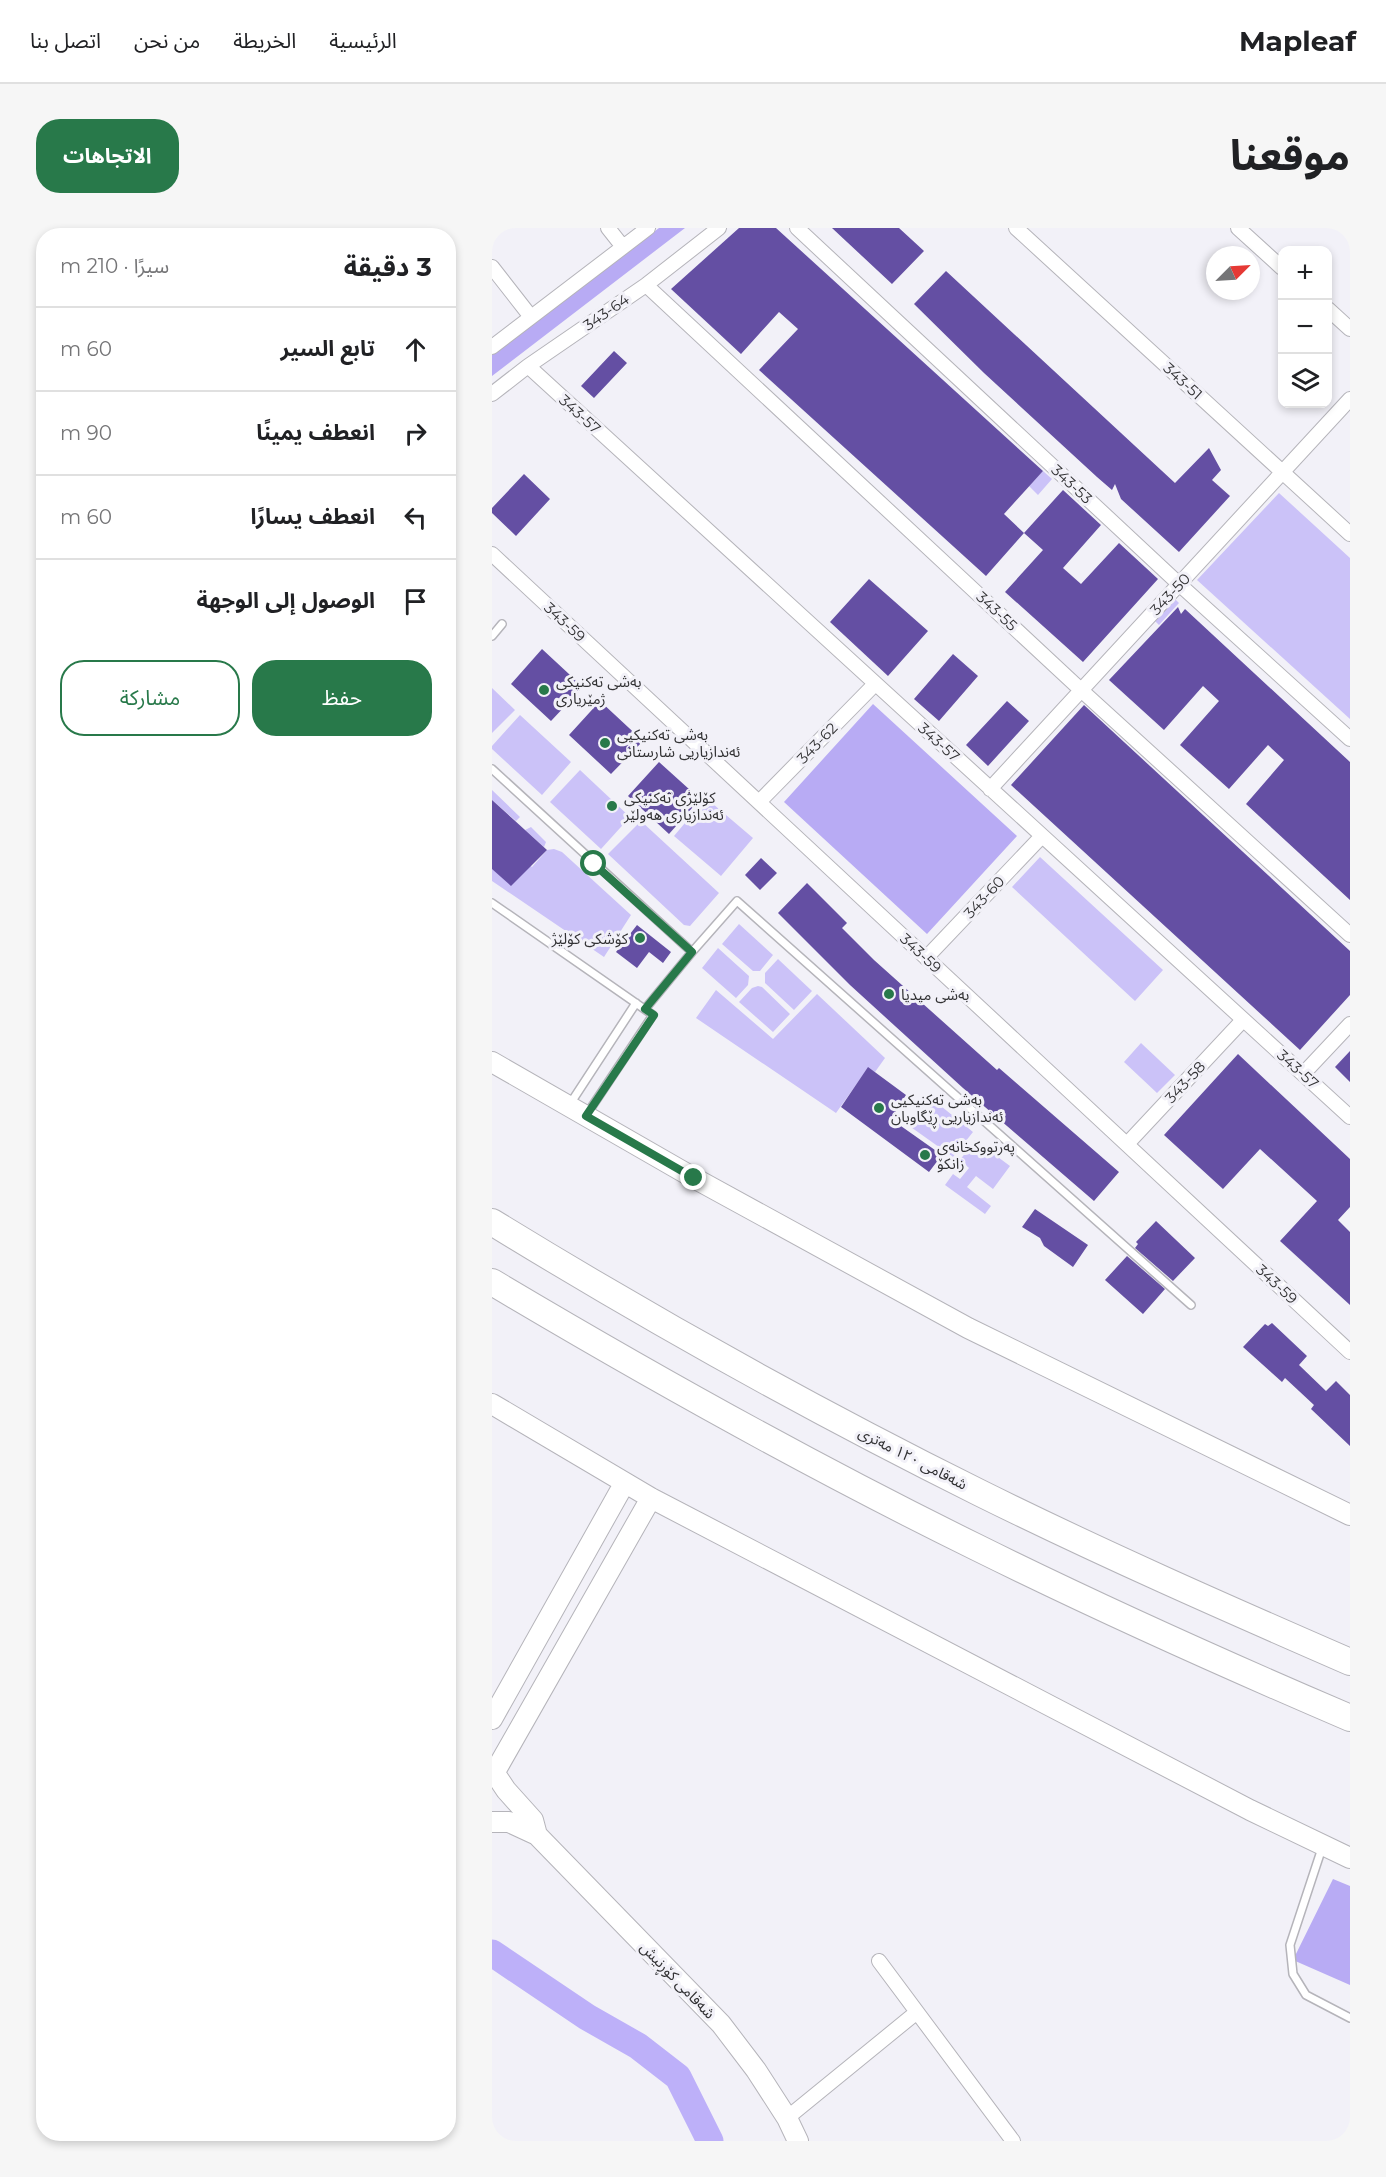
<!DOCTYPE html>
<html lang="ar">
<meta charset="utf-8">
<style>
body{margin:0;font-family:Montserrat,"Noto Sans Arabic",sans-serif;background:#f6f6f6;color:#202124;direction:rtl}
.controls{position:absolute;right:18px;top:18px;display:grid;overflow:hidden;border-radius:12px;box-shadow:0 3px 9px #0003}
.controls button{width:54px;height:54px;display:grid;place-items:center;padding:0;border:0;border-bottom:2px solid #e0e0e0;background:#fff;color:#202124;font:30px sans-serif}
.compass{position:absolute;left:714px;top:18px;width:54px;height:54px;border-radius:50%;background:#fff;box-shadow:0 3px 9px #0003;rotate:66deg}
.stop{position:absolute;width:18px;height:18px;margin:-14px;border:4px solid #28794a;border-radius:50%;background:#fff}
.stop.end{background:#28794a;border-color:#fff;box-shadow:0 2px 6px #0008}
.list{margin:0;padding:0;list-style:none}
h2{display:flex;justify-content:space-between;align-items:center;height:78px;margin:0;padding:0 24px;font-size:26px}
h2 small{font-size:20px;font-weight:400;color:#757577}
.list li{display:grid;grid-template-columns:39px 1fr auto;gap:18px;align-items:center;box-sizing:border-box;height:84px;padding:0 24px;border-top:2px solid #e0e0e0}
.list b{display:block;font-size:22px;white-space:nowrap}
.list em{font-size:20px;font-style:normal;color:#757577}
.actions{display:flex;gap:12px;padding:18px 24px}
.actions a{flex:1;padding:14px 0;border:2px solid #28794a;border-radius:24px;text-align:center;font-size:21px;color:#28794a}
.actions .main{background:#28794a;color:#fff}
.icon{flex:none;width:33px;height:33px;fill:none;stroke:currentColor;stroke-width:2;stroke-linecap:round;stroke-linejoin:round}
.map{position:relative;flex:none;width:858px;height:1913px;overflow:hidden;direction:ltr;border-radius:24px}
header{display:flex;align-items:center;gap:36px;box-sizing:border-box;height:84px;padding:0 30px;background:#fff;border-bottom:2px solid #e0e0e0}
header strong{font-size:28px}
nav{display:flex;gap:33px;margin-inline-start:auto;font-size:21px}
.intro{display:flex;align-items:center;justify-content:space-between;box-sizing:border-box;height:144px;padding:0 36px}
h1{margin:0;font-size:42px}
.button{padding:15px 27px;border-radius:24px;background:#28794a;color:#fff;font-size:21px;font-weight:700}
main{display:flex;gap:36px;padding:0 36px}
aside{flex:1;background:#fff;border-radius:24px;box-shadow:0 3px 9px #0003}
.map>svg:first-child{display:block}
.green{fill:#cbc2f8}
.forest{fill:#b8abf4}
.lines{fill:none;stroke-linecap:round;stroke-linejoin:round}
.river{stroke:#bdb0f9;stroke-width:27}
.building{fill:#644fa3}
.lane-casing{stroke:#b5b4ba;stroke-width:10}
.street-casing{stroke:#b5b4ba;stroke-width:16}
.secondary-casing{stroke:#b5b4ba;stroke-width:22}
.highway-casing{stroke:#b5b4ba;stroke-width:28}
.lane{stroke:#fff;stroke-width:7}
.street{stroke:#fff;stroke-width:14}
.secondary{stroke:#fff;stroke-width:20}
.highway{stroke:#fff;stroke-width:26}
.route{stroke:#28794a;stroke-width:8}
.poi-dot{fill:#28794a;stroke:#f2f1f8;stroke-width:2}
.labels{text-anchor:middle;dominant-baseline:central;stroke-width:6;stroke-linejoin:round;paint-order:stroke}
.street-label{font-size:15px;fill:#323234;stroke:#f2f1f8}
.poi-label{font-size:15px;fill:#323234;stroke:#f2f1f8;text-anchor:start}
</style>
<header>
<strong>Mapleaf</strong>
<nav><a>الرئيسية</a><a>الخريطة</a><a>من نحن</a><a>اتصل بنا</a></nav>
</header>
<div class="intro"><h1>موقعنا</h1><a class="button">الاتجاهات</a></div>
<main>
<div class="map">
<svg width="858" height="1913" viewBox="0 0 858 1913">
<rect width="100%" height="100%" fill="#f2f1f8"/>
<path class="green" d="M551,243L560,251L546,267L537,258Z
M787,265L858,330V491L705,352Z
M682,370L687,375L667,397L662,392Z
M0,460L23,482L0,505Z
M28,487L79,534L50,567L0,521V518Z
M88,542L138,589L109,621L58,574Z
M0,562L28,589L24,593L0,572Z
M214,570L261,610L229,648L182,608Z
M149,593L227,665L198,698L192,697L116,626Z
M39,599L54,614L52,619L33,602Z
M62,621L70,624L139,687L112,729L0,653V641L37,637L40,639L55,622Z
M548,629L671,742L643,773L520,659Z
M247,696L281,727L268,743H261L230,716Z
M226,720L257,748L256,757L244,770L210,740Z
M286,731L320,763L302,782L273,755V745Z
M266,758L270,759L298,786L281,804L247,774L260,760Z
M224,762L281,811L325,766L393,830L383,844L376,840L344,885L204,790Z
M649,815L683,847L665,865L632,834Z
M439,870L481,904L461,929L416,897Z
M483,912L518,938L501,961L484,948L475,959L499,978L493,986L453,957L461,946L468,951L477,940L468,932Z"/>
<path class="forest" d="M167,0H193L0,148V127Z
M381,476L525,608L435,706L292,574Z
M841,1651L858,1658V1757L801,1732Z"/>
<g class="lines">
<path class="river" d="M0,1725L95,1789L146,1818L186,1849L218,1913"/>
</g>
<path class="building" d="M247,0H284L551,243L512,286L532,305L494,348L267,142L306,101L287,84L249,126L179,61Z
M340,0H407L432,23L400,56Z
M454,43L683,255L717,220L729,242L720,252L738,268L687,324L629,271L623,256L620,262L605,249L492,145L422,76Z
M122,123L135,135L102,170L89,158Z
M32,246L58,271L24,308L0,285V280Z
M571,262L609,297L571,340L589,356L627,315L666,351L591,434L513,364L551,322L532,305Z
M377,351L436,403L396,448L338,394Z
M686,379L689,386L693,381L858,534V672L754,576L792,532L776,517L737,561L688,517L727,473L711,458L672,502L617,452Z
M50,421L91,459L59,493L19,456Z
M461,426L486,448L447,493L422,471Z
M108,473L151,513L119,546L77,507Z
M515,473L537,493L496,538L474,517Z
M592,477L858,723V767L808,822L519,557Z
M167,534L208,571L177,606L136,568Z
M0,572L55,622L19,658L0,641Z
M269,630L285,645L268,662L253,647Z
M315,655L355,695L350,700L382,732L505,842L507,840L627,944L602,973L471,860L358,757L286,685Z
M145,697L179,724L171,735L157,724L145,740L124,724Z
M858,823V854L843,839Z
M746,826L858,931V979L846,992L858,1004V1077L788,1013L825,973L768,921L731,961L672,907Z
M376,839L414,867L399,891L450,927L437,944L349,879Z
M543,981L596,1017L581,1039L552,1018L548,1010L530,999Z
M664,993L703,1030L681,1053L643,1020L646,1016L644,1014Z
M635,1028L673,1061L651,1086L613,1052Z
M780,1095L815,1128L807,1137L834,1163L844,1153L858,1167V1218L819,1181L822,1177L793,1150L790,1154L751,1119L773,1096L776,1098Z"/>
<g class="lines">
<defs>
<path id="lane" d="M0,408L10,396
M0,541L200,724
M0,675L161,787L95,886
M153,781L200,724L245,673L699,1077
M78,876L144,775
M830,1620L798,1717L801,1746L814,1767L858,1790"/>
<path id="street" d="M116,0L131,19
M305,0L687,356L858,511
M524,0L858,306
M746,0L790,40
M0,39L39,89
M154,57L589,462L858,707
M836,81L858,101
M0,119L156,0
M36,138L858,889
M0,166L36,138L154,57L227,0
M0,326L858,1124
M498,561L858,171
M267,574L383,456
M434,730L550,608
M811,846L858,796
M635,916L751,792
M387,1733L521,1913
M295,1890L425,1784"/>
<path id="secondary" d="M0,834L202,950L476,1100L858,1287
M0,1176L159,1270L758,1582L858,1630
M0,1491L132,1256
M2,1544L14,1562L41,1592L45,1607
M0,1549L159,1270
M0,1594H17L45,1607L229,1796L264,1842L295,1890L306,1913"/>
<path id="highway" d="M0,994C158,1091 321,1182 488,1265C609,1325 734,1380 858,1434
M0,1054C158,1148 319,1238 484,1319C607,1380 732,1436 858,1490"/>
</defs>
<use href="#lane" class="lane-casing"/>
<use href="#street" class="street-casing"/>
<use href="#secondary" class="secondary-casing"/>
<use href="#highway" class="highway-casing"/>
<use href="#lane" class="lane"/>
<use href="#street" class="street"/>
<use href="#secondary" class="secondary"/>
<use href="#highway" class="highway"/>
</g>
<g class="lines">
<path class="route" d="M102,636L200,724L153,781L162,787L94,888L202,950"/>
</g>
<g class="poi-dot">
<circle cx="52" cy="462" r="6"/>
<circle cx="113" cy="515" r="6"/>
<circle cx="120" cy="578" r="6"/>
<circle cx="148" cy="710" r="6"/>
<circle cx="397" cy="766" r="6"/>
<circle cx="387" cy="880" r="6"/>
<circle cx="433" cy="927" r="6"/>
</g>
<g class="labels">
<g class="street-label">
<text transform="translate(114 84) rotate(-35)">343-64</text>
<text transform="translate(691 153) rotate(42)">343-51</text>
<text transform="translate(88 186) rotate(42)">343-57</text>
<text transform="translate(580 256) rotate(43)">343-53</text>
<text transform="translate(678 366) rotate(-47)">343-50</text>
<text transform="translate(505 383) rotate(43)">343-55</text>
<text transform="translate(73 394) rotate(43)">343-59</text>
<text transform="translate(447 514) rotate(42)">343-57</text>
<text transform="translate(325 515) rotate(-46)">343-62</text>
<text transform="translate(492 669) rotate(-47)">343-60</text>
<text transform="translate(429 725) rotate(43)">343-59</text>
<text transform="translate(806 841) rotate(42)">343-57</text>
<text transform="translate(693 854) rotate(-47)">343-58</text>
<text transform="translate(785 1056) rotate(43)">343-59</text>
<text transform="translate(421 1230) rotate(27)">شەقامی ١٢٠ مەتری</text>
<text transform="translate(186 1752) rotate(46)">شەقامی کۆڕنیش</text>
</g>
<g class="poi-label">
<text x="64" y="453">بەشی تەکنیکی<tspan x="64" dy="17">ژمێریاری</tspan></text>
<text x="125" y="506">بەشی تەکنیکیی<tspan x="125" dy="17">ئەندازیاریی شارستانی</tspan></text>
<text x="132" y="569">کۆلێژی تەکنیکی<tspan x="132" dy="17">ئەندازیاری هەولێر</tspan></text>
<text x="136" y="710" text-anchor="end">کۆشکی کۆلێژ</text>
<text x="409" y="766">بەشی میدیا</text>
<text x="399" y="871">بەشی تەکنیکیی<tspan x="399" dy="17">ئەندازیاریی ڕێگاوبان</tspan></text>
<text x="445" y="918">پەرتووکخانەی<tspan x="445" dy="17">زانکۆ</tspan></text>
</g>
</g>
</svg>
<div class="controls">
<button>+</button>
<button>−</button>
<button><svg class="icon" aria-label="layers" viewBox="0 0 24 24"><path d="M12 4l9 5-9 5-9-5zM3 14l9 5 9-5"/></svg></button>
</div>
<svg class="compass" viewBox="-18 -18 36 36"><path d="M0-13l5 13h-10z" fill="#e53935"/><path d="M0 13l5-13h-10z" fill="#757577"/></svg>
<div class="stop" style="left:102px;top:636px"></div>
<div class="stop end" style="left:202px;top:950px"></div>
</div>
<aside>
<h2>3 دقيقة<small>سيرًا · 210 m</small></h2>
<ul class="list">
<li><svg class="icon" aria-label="ahead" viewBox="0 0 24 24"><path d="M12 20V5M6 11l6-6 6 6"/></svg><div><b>تابع السير</b></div><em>60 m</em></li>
<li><svg class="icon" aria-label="right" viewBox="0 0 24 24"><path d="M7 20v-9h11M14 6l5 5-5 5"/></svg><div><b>انعطف يمينًا</b></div><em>90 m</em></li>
<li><svg class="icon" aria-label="left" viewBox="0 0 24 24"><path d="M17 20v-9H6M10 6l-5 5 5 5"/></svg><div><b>انعطف يسارًا</b></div><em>60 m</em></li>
<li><svg class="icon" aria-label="arrive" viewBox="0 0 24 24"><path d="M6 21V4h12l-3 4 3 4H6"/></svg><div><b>الوصول إلى الوجهة</b></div></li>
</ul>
<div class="actions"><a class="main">حفظ</a><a>مشاركة</a></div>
</aside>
</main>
